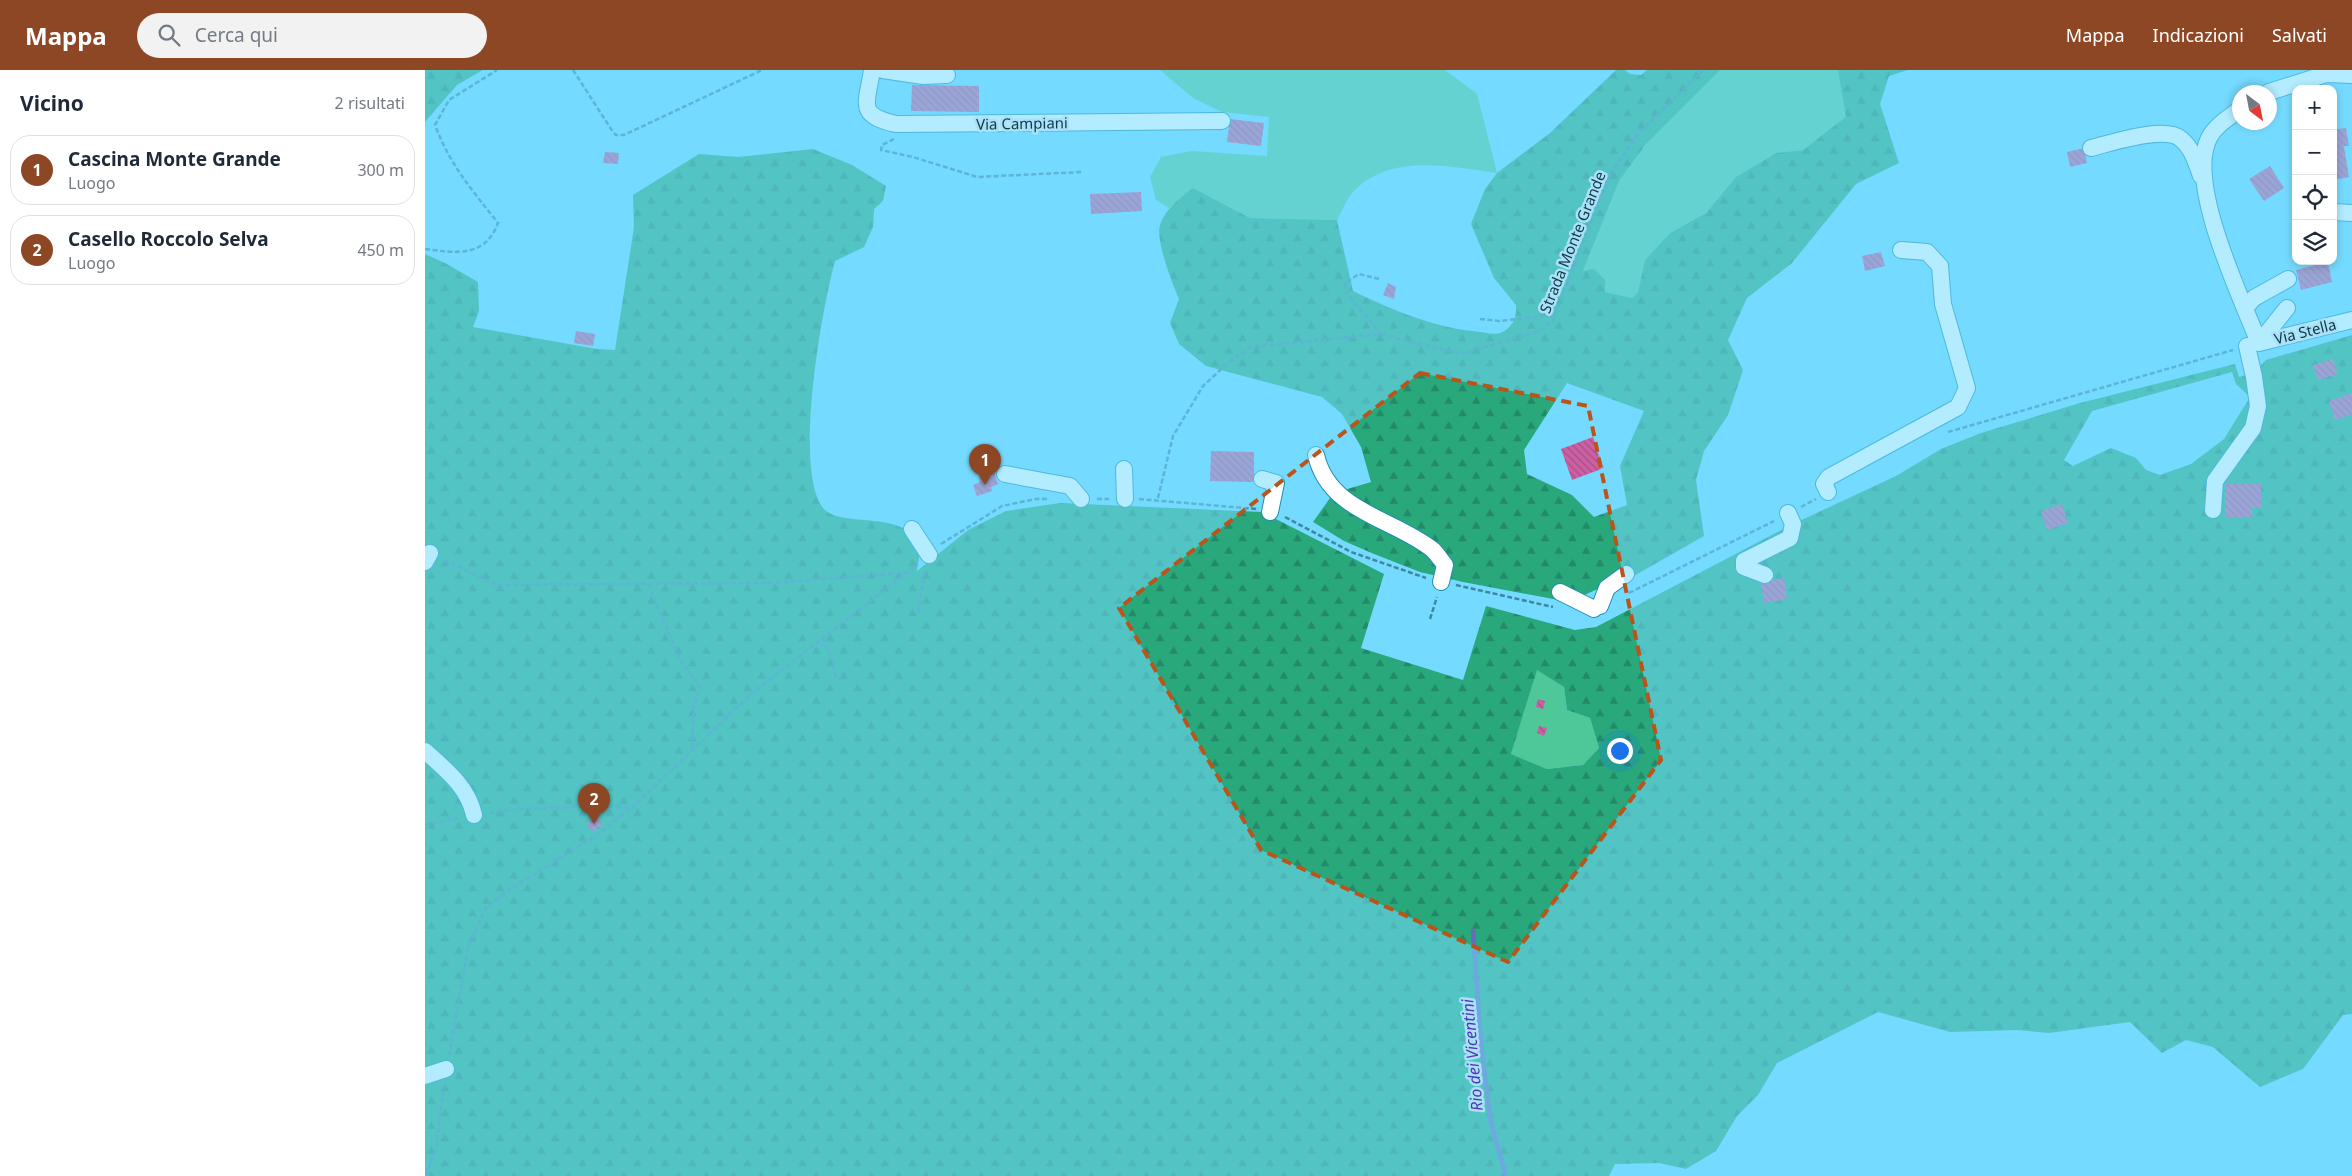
<!DOCTYPE html>
<html lang="it">
<meta charset="utf-8">
<style>
body{margin:0;font-family:"Noto Sans",sans-serif;background:#f2f2f3;color:#1f2937}
.controls{position:absolute;right:15px;top:15px;display:grid;overflow:hidden;border-radius:10px;box-shadow:0 2px 8px #0003}
.controls button{width:45px;height:45px;display:grid;place-items:center;padding:0;border:0;border-bottom:1px solid #e0e1e3;background:#fff;color:#1f2937;font:25px sans-serif}
.compass{position:absolute;left:1807px;top:15px;width:45px;height:45px;border-radius:50%;background:#fff;box-shadow:0 2px 8px #0003;rotate:148deg}
.you{position:absolute;left:1194px;top:680px;width:18px;height:18px;margin:-12px;border:4px solid #fff;border-radius:50%;background:#1a73e8;box-shadow:0 0 0 8px #1a73e833}
.badge{display:grid;place-items:center;width:32px;height:32px;border-radius:50%;background:#8e4724;color:#fff;font-size:16px;font-weight:700}
.pin{position:absolute;translate:-50% -41px;filter:drop-shadow(0 1px 2px #0008)}
.pin::after{content:'';position:absolute;top:26px;width:18px;height:15px;background:inherit;clip-path:polygon(0 0,100% 0,50% 100%)}
.list{margin:0;padding:0;list-style:none}
h2{display:flex;justify-content:space-between;align-items:center;height:65px;margin:0;padding:0 20px;font-size:21px}
h2 small{font-size:16px;font-weight:400;color:#747a83}
.list li{display:grid;grid-template-columns:32px 1fr auto;gap:15px;align-items:center;box-sizing:border-box;height:70px;margin:0 10px 10px;padding:0 10px;border:1px solid #e0e1e3;border-radius:20px}
.list b{display:block;font-size:19px;white-space:nowrap}
.list p{margin:0;font-size:16px;white-space:nowrap;color:#747a83}
.list em{font-size:16px;font-style:normal;color:#747a83}
.icon{flex:none;width:28px;height:28px;fill:none;stroke:currentColor;stroke-width:2;stroke-linecap:round;stroke-linejoin:round}
.map{position:relative;flex:none;width:1927px;height:1106px;overflow:hidden}
header{display:flex;align-items:center;gap:30px;box-sizing:border-box;height:70px;padding:0 25px;background:#8e4724;color:#fff}
header strong{font-size:24px}
nav{display:flex;gap:28px;margin-inline-start:auto;font-size:18px}
.search{width:350px;height:45px;background:#f2f2f3;display:flex;align-items:center;gap:12px;box-sizing:border-box;padding:0 18px;border-radius:28px;color:#747a83;font-size:19px}
main{display:flex}
aside{flex:1;background:#fff}
.map>svg:first-child{display:block}
.grass{fill:#4ec799}
.forest{fill:url(#forest-firs);fill-rule:evenodd}
.lines{fill:none;stroke-linecap:round;stroke-linejoin:round}
.stream{stroke:#646cbc;stroke-width:4.5}
.building{fill:url(#building-back-hatch)}
.minor-casing{stroke:#1d8fb2;stroke-width:18}
.path{stroke:#3f87a0;stroke-width:2.5;stroke-dasharray:5 2.5;stroke-linecap:butt}
.minor{stroke:#fff;stroke-width:16}
.marked{fill:none;stroke:#bc5318;stroke-width:4;stroke-dasharray:10 6;stroke-linejoin:round}
.labels{text-anchor:middle;dominant-baseline:central;stroke-width:5;stroke-linejoin:round;paint-order:stroke}
.street-label{font-size:15px;fill:#0e3a49;stroke:#aae1f8}
.water-label{font-size:16px;font-style:italic;fill:#4f37b5;stroke:#aae1f8}
</style>
<header>
<strong>Mappa</strong>
<div class="search"><svg class="icon" aria-label="search" viewBox="0 0 24 24"><circle cx="10" cy="10" r="6"/><path d="M15 15l6 6"/></svg>Cerca qui</div>
<nav><a>Mappa</a><a>Indicazioni</a><a>Salvati</a></nav>
</header>
<main>
<aside>
<h2>Vicino<small>2 risultati</small></h2>
<ul class="list">
<li><span class="badge">1</span><div><b>Cascina Monte Grande</b><p>Luogo</p></div><em>300 m</em></li>
<li><span class="badge">2</span><div><b>Casello Roccolo Selva</b><p>Luogo</p></div><em>450 m</em></li>
</ul>
</aside>
<div class="map">
<svg width="1927" height="1106" viewBox="0 0 1927 1106">
<defs>
<pattern id="forest-firs" width="22" height="20" patternUnits="userSpaceOnUse" patternTransform="scale(1.25)"><rect width="22" height="20" fill="#29a87c"/><path d="M5 1l3.5 6h-7zM16 11l3.5 6h-7z" fill="#228a68"/></pattern>
<pattern id="building-back-hatch" width="6" height="6" patternUnits="userSpaceOnUse" patternTransform="scale(1.25)"><rect width="6" height="6" fill="#cd60a3"/><path d="M-1 5l2 2M0 0l6 6M5-1l2 2" fill="none" stroke="#a55087"/></pattern>
</defs>
<rect width="100%" height="100%" fill="#75daff"/>
<path class="grass" d="M735,0H1020L1052,24L1072,103C1026,97 967,83 930,120C922,127 917,141 912,150L825,148L768,118L744,138L731,130L725,107L736,87L767,81L842,86L844,47L797,42L768,28Z
M1295,0H1413L1422,47L1378,80L1351,83L1311,107L1281,143L1245,163L1220,190L1213,222L1207,228L1180,222L1158,201L1194,111L1221,74Z
M1112,599L1139,617L1142,640L1165,648L1174,678L1158,695L1122,699L1086,684Z"/>
<path class="forest" d="M0,0H58L32,15L0,52Z
M1191,0H1200L1205,4L1216,5L1222,0H1295L1221,74L1194,111L1158,201L1169,199L1180,210V222L1207,228L1213,222L1220,190L1245,163L1281,143L1311,107L1351,83L1378,80L1421,47L1413,0H1483L1464,6L1455,34L1474,93L1431,114L1367,193L1322,228L1303,270L1318,300L1303,345L1279,381L1271,410L1279,466L1193,515L1177,517L1144,532L1038,512L995,502L949,484L919,471L888,452L905,428L887,397L885,379H896L900,395L919,420L946,412L936,377L917,344L897,327L781,296L754,274L745,253L754,229C748,215 730,170 735,155C740,139 755,128 768,118L825,148L912,150L928,221C969,241 1010,258 1056,262C1062,263 1070,265 1075,263C1088,258 1092,247 1091,235L1069,208L1046,154L1060,119L1072,103L1125,63ZM1142,313L1219,341L1195,396L1202,435L1169,447L1147,425L1102,404L1099,380Z
M388,79L427,95L461,116L458,131L449,139L448,157L439,177L410,191C397,238 368,400 398,438C416,460 483,437 494,478C496,485 492,494 492,501L543,460L581,441L635,433L837,442L959,504L936,578L1038,610L1061,536L1150,560L1171,557L1368,454L1471,406L1516,379L1556,363L1655,333L1810,294L1814,307L1828,303L1841,290L1927,265V944L1918,945L1878,999L1835,1017L1788,977L1761,970L1737,983L1705,952L1624,963L1592,960L1525,962L1453,942L1352,993L1333,1025L1312,1046L1291,1081L1261,1099L1234,1093L1190,1094L1184,1106H0V184L22,194L53,212L54,241L48,257L172,279L190,280L209,157L208,125L274,84L313,87ZM1807,302L1811,314L1825,327L1799,369L1766,394L1735,405L1721,400L1711,388L1686,378L1648,396L1639,390L1667,341ZM1112,600L1139,617L1142,640L1165,648L1174,678L1158,695L1122,699L1086,684Z"/>
<g class="lines">
<path class="stream" d="M1048,861L1056,973L1066,1053L1081,1106"/>
</g>
<path class="building" d="M487,15L554,16V42L486,41Z
M805,49L839,53L836,76L802,72Z
M1921,58L1924,76H1919L1924,107L1908,110V60Z
M1659,78L1662,93L1645,97L1642,82Z
M180,82L194,83L193,94L178,93Z
M1845,96L1859,118L1839,131L1824,109Z
M716,122L717,141L666,144L665,124Z
M1456,182L1460,196L1440,201L1437,186Z
M1903,192L1907,212L1876,220L1871,200Z
M963,213L971,217L969,229L958,225Z
M151,261L170,264L168,276L149,273Z
M1908,289L1913,304L1893,310L1888,295Z
M1927,323V344L1910,350L1904,331Z
M1168,367L1179,398L1147,410L1136,379Z
M786,381L829,382V412L785,411Z
M569,402L573,414L566,417L567,421L552,426L548,415L555,412L554,407Z
M1800,414H1836V438H1827V447H1800Z
M1637,434L1643,453L1622,460L1616,441Z
M1359,508L1362,529L1339,533L1336,512Z
M1113,629L1120,631L1118,639L1111,637Z
M1114,656L1122,658L1119,666L1112,663Z
M172,746L178,754L167,762L161,754Z"/>
<g class="lines">
<defs>
<path id="minor" d="M447,0C442,34 431,45 471,54L797,51
M458,0L498,6L522,5
M1844,22L1901,4L1927,5
M1814,40C1803,48 1790,56 1784,68C1761,113 1816,227 1834,273
M1666,78C1686,73 1740,55 1756,69C1767,78 1771,92 1776,106
M1908,142L1927,143
M1820,238L1829,228L1863,209
M1834,273L1927,250
M1834,273L1862,238
M891,385C904,442 968,448 1008,480C1012,484 1016,490 1020,495L1016,512
M699,399L700,429
M580,404L645,416L656,429
M837,409L851,413L845,442
M1403,422L1399,414L1404,407L1533,337L1542,318L1518,234L1515,196L1502,182L1476,180
M1788,440L1790,411L1828,358L1833,336L1829,307L1822,276
M487,459L504,485
M0,492L5,483
M1340,505L1319,497V491L1365,468L1368,454L1363,443
M1135,522L1169,539
M1175,536L1182,518L1201,504
M0,681C21,700 43,717 49,745
M0,1006L21,999"/>
</defs>
<use href="#minor" class="minor-casing"/>
<path class="path" d="M148,0L188,62L191,65H199L337,0
M469,69L457,75L456,80L488,87L552,107L657,102
M0,179C31,183 60,188 73,153C47,120 25,95 10,55L24,30L72,0
M954,209L934,204L920,213L922,224L956,264
M1055,249L1074,251L1131,245
M1523,362L1808,280
M733,428L748,366L778,316L804,292L826,277L956,264L1019,280L1040,283L1114,261L1128,251L1184,106L1212,65L1278,0
M672,429H684
M714,429L831,439
M1376,437L1391,429
M860,447L926,482L1001,508
M516,474L577,436L611,429H624
M19,490L71,515L343,513L480,503
M223,514L254,587L275,618L269,636L267,679
M1031,515L1128,537
M1204,523L1349,451
M493,543L500,500
M1005,549L1012,527
M397,568L407,588L411,608L418,609
M64,743L94,739L182,736L207,738
M0,755L33,748
M24,986L43,877L61,838L87,818L169,767L207,738L326,624L493,494
M1,1106L11,1079L19,1016"/>
<use href="#minor" class="minor"/>
</g>
<path d="M0 0H1927V1106H0ZM995,303L1163,336L1236,690L1083,892L836,780L694,538Z" fill="#75daff" fill-opacity=".55" fill-rule="evenodd"/>
<path class="marked" d="M995,303L1163,336L1236,690L1083,892L836,780L694,538Z"/>
<g class="labels">
<g class="street-label">
<text transform="translate(597 53) rotate(-1)">Via Campiani</text>
<text transform="translate(1147 172) rotate(-68)">Strada Monte Grande</text>
<text transform="translate(1880 261) rotate(-14)">Via Stella</text>
</g>
<g class="water-label">
<text transform="translate(1047 985) rotate(-95)">Rio dei Vicentini</text>
</g>
</g>
</svg>
<div class="controls">
<button>+</button>
<button>−</button>
<button><svg class="icon" aria-label="locate" viewBox="0 0 24 24"><circle cx="12" cy="12" r="6"/><path d="M12 2v4M12 18v4M2 12h4M18 12h4"/></svg></button>
<button><svg class="icon" aria-label="layers" viewBox="0 0 24 24"><path d="M12 4l9 5-9 5-9-5zM3 14l9 5 9-5"/></svg></button>
</div>
<svg class="compass" viewBox="-18 -18 36 36"><path d="M0-13l5 13h-10z" fill="#e53935"/><path d="M0 13l5-13h-10z" fill="#747a83"/></svg>
<div class="you"></div>
<div class="pin badge" style="left:560px;top:415px">1</div>
<div class="pin badge" style="left:169px;top:754px">2</div>
</div>
</main>
